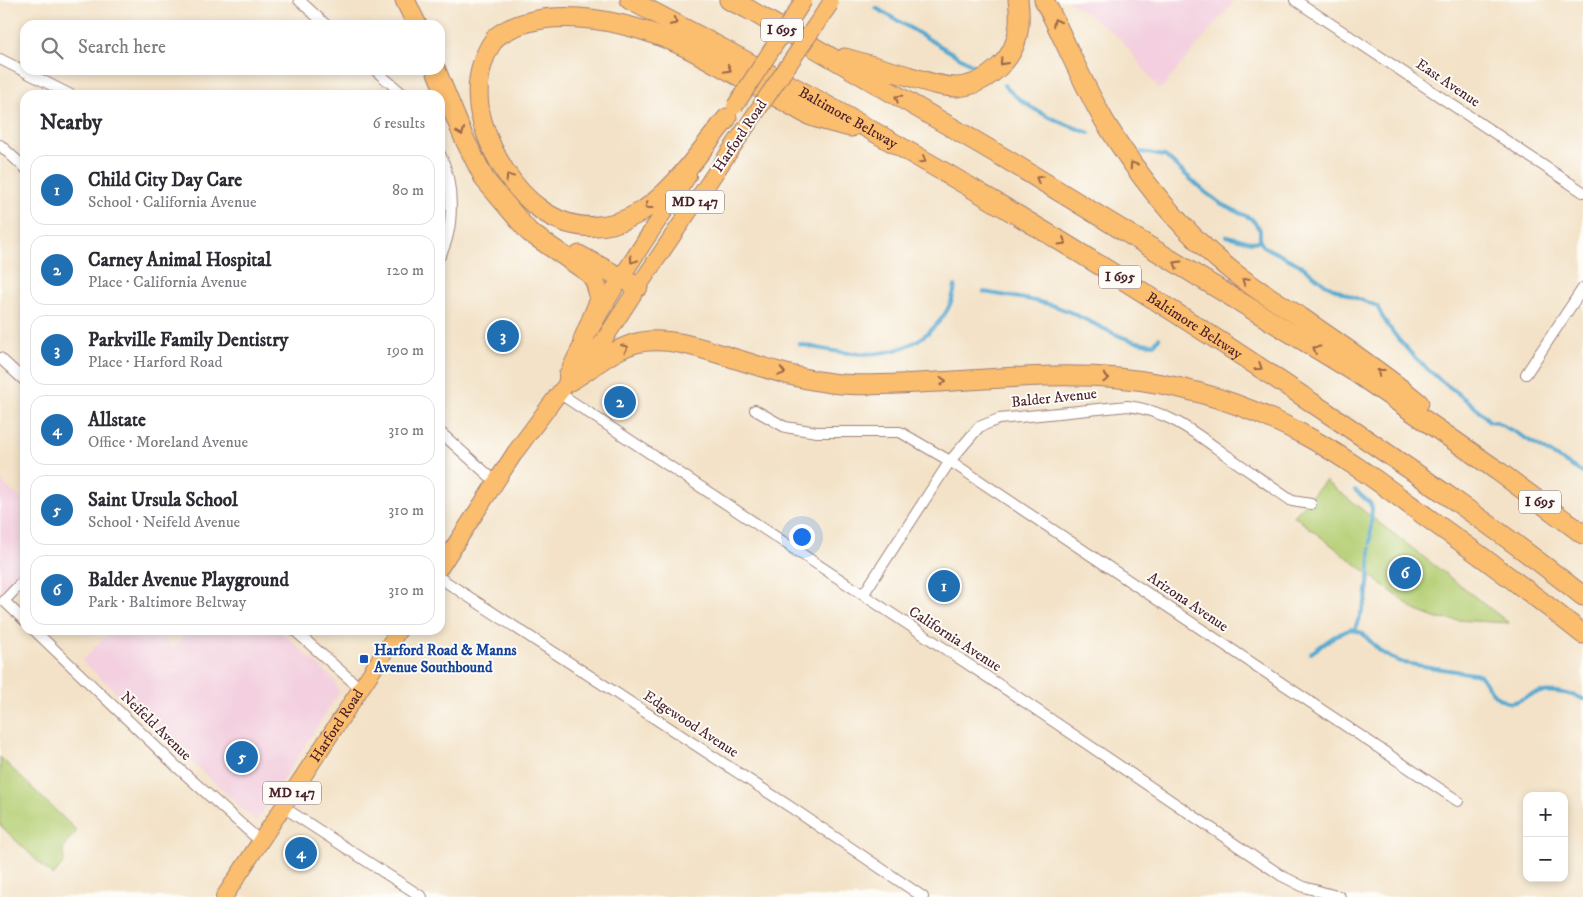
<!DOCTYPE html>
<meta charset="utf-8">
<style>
body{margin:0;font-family:"IM FELL DW Pica",serif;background:#f7f7f7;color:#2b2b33}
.controls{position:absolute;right:15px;bottom:15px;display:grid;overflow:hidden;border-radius:10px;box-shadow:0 2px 8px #0003}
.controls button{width:45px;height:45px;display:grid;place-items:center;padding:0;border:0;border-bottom:1px solid #e1e1e2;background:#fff;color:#2b2b33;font:25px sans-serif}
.you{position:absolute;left:801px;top:536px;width:18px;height:18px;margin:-12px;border:4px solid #fff;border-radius:50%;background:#1a73e8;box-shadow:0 0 0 8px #1a73e833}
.badge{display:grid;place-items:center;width:32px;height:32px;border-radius:50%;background:#1f6fb2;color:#fff;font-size:16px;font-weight:700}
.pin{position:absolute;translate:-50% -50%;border:2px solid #fff;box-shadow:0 1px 5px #0006}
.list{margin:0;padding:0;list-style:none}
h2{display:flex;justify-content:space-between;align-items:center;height:65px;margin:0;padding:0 20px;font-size:21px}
h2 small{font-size:16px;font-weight:400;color:#7c7c81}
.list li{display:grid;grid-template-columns:32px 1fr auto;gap:15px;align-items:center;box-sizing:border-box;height:70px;margin:0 10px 10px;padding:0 10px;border:1px solid #e1e1e2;border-radius:15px}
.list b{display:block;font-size:19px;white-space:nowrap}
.list p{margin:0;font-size:16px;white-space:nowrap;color:#7c7c81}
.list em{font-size:16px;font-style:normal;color:#7c7c81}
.icon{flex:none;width:28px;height:28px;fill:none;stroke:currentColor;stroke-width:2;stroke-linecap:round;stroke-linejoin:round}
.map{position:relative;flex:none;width:1583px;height:897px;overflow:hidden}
.search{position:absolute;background:#fff;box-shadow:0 2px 8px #0003;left:20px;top:20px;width:425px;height:55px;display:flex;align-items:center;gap:12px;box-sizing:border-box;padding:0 18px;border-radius:15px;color:#7c7c81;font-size:19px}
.panel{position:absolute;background:#fff;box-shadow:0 2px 8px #0003;left:20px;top:90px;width:425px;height:545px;border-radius:15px}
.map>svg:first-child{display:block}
.built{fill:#f3cfdf}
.green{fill:#b5cf74;stroke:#807750}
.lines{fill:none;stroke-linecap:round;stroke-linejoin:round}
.stream{stroke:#55a8d0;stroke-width:4}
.street-casing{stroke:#9e8079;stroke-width:12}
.primary-casing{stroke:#9e8079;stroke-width:18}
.highway-casing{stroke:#9e8079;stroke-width:21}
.street{stroke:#fff;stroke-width:10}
.primary{stroke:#fbbd6e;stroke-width:16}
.highway{stroke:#fbbd6e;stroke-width:19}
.primary-bridge-casing{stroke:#9e8079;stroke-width:18;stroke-linecap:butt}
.primary-bridge{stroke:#fbbd6e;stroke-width:16}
.oneway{stroke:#9a6649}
.transit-dot{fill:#1a4fb4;stroke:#fdfcf7;stroke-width:2}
.labels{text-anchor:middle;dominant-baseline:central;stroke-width:4;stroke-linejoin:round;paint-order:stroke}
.shield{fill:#fdfcf7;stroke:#806168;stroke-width:1}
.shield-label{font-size:14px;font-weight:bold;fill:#4a1f2b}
.street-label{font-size:15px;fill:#4a1f2b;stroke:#fdfcf7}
.transit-label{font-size:15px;font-weight:bold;fill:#164399;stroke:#fdfcf7;text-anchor:start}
</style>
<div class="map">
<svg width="1583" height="897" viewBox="0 0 1583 897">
<rect width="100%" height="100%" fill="#fdfcf7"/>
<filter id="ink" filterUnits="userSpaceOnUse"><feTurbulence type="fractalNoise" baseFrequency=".02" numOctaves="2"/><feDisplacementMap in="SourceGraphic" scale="10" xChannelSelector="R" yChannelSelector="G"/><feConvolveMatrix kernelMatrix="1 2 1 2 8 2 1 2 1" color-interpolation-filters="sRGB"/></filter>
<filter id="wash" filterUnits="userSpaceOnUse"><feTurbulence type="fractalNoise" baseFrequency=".0096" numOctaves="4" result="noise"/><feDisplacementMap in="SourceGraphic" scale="20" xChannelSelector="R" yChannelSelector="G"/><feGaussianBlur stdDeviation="1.12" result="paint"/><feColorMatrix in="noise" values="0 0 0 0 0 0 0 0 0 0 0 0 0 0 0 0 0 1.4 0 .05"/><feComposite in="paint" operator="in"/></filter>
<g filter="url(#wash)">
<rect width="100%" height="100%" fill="#f3e2c7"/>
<path class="built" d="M1068,0H1235L1160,90L1120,38Z
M0,480L25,503V567L0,593Z
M111,630H154L173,647L190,630H280L334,680L339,693L256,821L82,661Z"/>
<path class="green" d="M1325,481L1509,623L1437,619L1415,610L1294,516Z
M0,757L77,831C69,840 58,848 65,861L53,876L0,825Z"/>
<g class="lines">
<path class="stream" d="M876,8L976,67
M1004,85C1025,109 1059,122 1089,133
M1141,152L1165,156L1205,192L1220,203L1252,219L1260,230V241L1263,246L1302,266L1325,284L1343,293L1377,306C1390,336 1422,366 1448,386C1463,398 1477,406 1489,421L1496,422L1515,432L1583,473
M1227,236L1251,242L1260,241
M984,292C1009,297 1037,299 1060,308C1090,319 1123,344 1154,344L1159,338
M799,344C845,355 899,365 935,326C946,315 953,301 955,286
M1355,490L1370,503L1372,508L1370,543
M1355,629L1366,600L1370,568V548
M1311,653L1335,636L1351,629L1362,633L1380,651L1391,658L1404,663L1480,675C1487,684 1493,697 1504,701C1515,706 1523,697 1533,694C1549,689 1568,693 1583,699"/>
</g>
</g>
<g filter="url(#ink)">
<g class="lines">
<defs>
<path id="street" d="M299,0L326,25
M1295,0L1583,192
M0,59L71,95
M375,70L404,95
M0,145L25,168
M440,154C454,183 455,228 440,256
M0,358L25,381
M1526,374L1583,288
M559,393L1028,704L1282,876L1304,887L1340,897
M755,410L785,427L817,432H900L950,461L1458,801
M440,432L496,482
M440,578L795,810L923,897
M25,579L4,601L25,621
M863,595L950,461L979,427L999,419L1128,406C1168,411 1194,432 1226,455C1248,470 1270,486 1292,501L1311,504
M34,630L176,766L260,841
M294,630L361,689
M283,807L422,897"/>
<g id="primary">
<path d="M567,375C600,305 645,241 688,176"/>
<path d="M440,568L516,451L559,393L602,343L638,287L753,117"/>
<path id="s1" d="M224,897L399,630"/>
</g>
<g id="highway">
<path d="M405,0L417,25"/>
<path id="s2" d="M630,0C870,124 1103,260 1326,412C1413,471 1500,530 1583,596"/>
<path d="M729,0L748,9L1006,159L1358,374L1498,471L1583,534"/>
<path d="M1044,0C1065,40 1082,83 1105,122C1138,176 1178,227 1227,267C1248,285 1273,299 1296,314C1338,343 1380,371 1419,403"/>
<path d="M845,58C866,64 887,70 908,76C924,81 940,87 957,87C976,86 992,75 1004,62C1019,45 1021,21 1018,0"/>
<path d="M436,70L464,138L485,180L529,232L589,273L595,281L600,299L583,340"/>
<path d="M727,118C703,147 671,196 637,214C563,254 504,191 483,124C474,95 477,62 496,37C547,0 639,22 695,52C724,68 753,84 782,100C792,105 801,112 811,116C824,121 838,124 851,127"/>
<path d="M579,255L638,287"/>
<path d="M568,382C592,369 614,347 641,342C673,337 703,349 733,358C768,369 804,381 841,384C866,386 893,384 918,383C984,380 1052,372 1118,378C1185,384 1249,405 1308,437C1352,461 1392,492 1432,521C1483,557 1534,595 1583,634"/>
</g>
</defs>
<use href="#street" class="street-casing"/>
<use href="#primary" class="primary-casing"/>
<use href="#highway" class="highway-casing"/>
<use href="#street" class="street"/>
<use href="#primary" class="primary"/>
<use href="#highway" class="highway"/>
<defs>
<path id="primary-bridge" d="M735,106L804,0
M753,117L830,4"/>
</defs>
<use href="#primary-bridge" class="primary-bridge-casing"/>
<use href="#primary-bridge" class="primary-bridge"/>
</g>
<defs><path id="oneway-chevron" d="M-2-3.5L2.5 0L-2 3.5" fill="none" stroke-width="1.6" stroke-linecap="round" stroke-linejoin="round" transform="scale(1.25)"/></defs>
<g class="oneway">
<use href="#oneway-chevron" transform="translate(674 22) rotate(27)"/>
<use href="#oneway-chevron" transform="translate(1056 22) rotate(-117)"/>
<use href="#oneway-chevron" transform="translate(1003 62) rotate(132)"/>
<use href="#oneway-chevron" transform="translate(728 69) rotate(28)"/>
<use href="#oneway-chevron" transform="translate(898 98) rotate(-150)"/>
<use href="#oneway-chevron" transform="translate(461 132) rotate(68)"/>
<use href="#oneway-chevron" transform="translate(923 160) rotate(30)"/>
<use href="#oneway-chevron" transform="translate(1133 165) rotate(-124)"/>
<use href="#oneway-chevron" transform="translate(509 177) rotate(-124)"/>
<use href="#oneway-chevron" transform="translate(1039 179) rotate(-149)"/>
<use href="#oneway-chevron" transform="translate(648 206) rotate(144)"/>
<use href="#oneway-chevron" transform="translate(1063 242) rotate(31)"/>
<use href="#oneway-chevron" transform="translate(633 260) rotate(124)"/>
<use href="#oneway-chevron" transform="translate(1177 264) rotate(-149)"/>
<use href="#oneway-chevron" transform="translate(1245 281) rotate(-145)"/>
<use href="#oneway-chevron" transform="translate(625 348) rotate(-24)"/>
<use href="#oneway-chevron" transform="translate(1316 349) rotate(-149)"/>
<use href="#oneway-chevron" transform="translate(1259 367) rotate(33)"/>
<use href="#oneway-chevron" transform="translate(782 372) rotate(15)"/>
<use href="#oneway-chevron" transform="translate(1380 372) rotate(-143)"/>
<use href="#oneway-chevron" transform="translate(1106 378) rotate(2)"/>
<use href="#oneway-chevron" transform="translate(943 381) rotate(-3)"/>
</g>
</g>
<rect class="transit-dot" x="359" y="654" width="10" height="10" rx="2.5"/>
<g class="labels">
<g class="shield">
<rect x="761" y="18.5" width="42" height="23" rx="4"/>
<rect x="666" y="190.5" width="58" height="23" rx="4"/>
<rect x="1099" y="265.5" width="42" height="23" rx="4"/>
<rect x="1519" y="490.5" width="42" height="23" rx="4"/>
<rect x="263" y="781.5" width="58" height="23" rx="4"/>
</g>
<g class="shield-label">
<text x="782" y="30">I 695</text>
<text x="695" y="202">MD 147</text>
<text x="1120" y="277">I 695</text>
<text x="1540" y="502">I 695</text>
<text x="292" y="793">MD 147</text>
</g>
<g class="street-label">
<text transform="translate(1448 83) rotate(34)">East Avenue</text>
<text stroke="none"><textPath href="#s2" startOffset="248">Baltimore Beltway</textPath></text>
<text transform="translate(740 136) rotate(-56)">Harford Road</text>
<text stroke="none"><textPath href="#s2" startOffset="652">Baltimore Beltway</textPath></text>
<text transform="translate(1054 398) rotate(-6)">Balder Avenue</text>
<text transform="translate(1188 602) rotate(34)">Arizona Avenue</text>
<text transform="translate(955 639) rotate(33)">California Avenue</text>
<text transform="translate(691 724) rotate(33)">Edgewood Avenue</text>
<text transform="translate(156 726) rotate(44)">Neifeld Avenue</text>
<text stroke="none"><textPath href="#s1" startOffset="205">Harford Road</textPath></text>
</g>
<g class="transit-label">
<text x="374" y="650">Harford Road &amp; Manns<tspan x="374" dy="17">Avenue Southbound</tspan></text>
</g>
</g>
</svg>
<div class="controls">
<button>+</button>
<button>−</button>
</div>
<div class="you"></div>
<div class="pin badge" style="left:944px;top:586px">1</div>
<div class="pin badge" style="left:620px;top:402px">2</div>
<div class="pin badge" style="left:503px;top:336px">3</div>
<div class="pin badge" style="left:301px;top:853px">4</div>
<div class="pin badge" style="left:242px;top:757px">5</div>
<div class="pin badge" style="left:1405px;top:573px">6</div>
<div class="search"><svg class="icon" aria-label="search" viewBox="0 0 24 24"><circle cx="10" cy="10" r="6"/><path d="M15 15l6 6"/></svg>Search here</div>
<section class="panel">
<h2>Nearby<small>6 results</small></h2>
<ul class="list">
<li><span class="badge">1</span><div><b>Child City Day Care</b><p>School · California Avenue</p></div><em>80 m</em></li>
<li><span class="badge">2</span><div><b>Carney Animal Hospital</b><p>Place · California Avenue</p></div><em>120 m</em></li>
<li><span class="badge">3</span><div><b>Parkville Family Dentistry</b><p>Place · Harford Road</p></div><em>190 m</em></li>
<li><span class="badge">4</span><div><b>Allstate</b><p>Office · Moreland Avenue</p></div><em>310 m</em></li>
<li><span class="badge">5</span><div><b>Saint Ursula School</b><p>School · Neifeld Avenue</p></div><em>310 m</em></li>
<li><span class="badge">6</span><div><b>Balder Avenue Playground</b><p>Park · Baltimore Beltway</p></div><em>310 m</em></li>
</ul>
</section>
</div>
